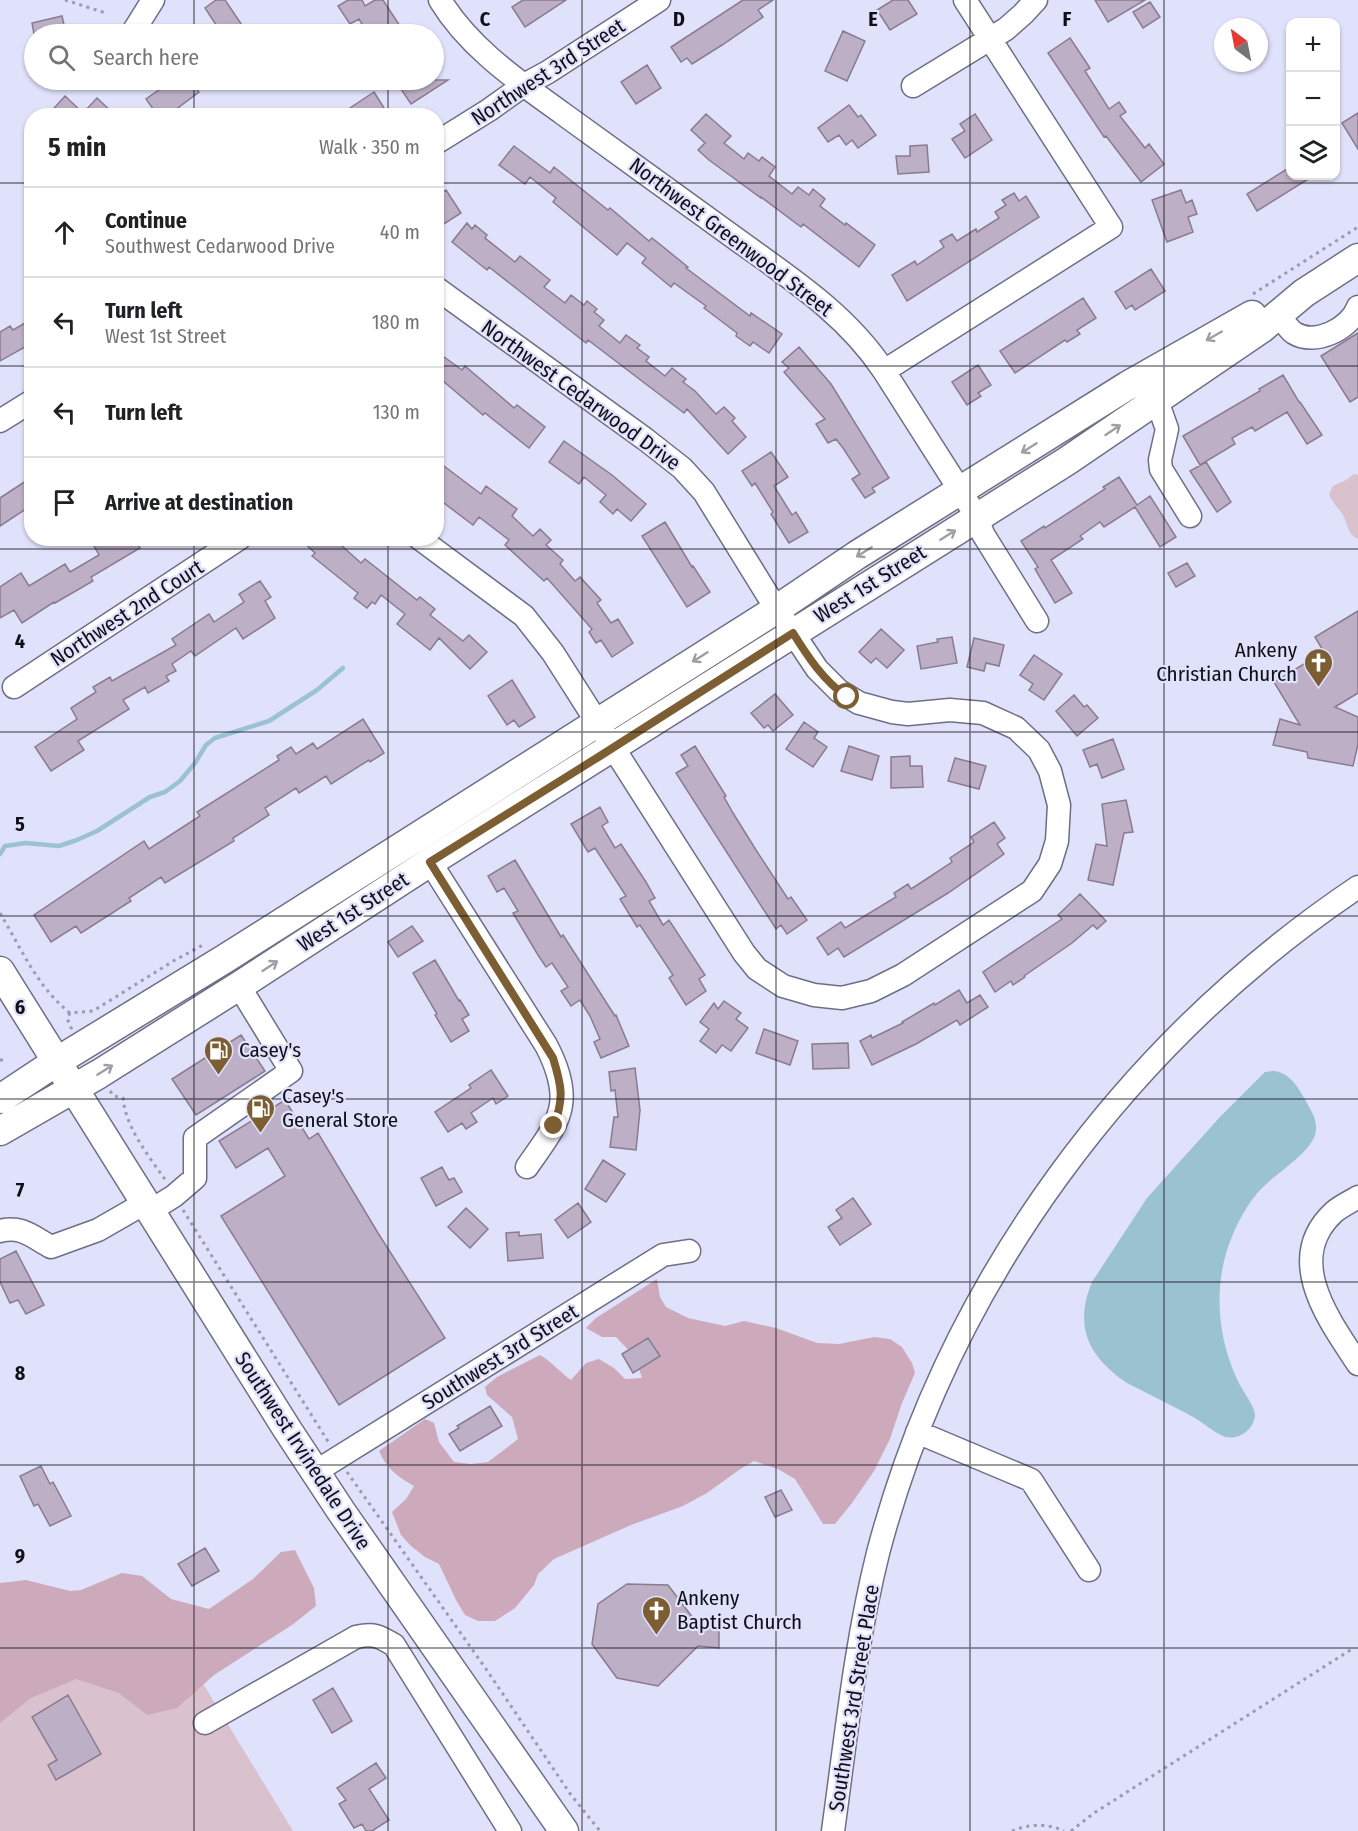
<!DOCTYPE html>
<meta charset="utf-8">
<style>
body{margin:0;font-family:"Fira Sans Condensed",sans-serif;background:#f6f6f6;color:#202124}
.controls{position:absolute;right:18px;top:18px;display:grid;overflow:hidden;border-radius:12px;box-shadow:0 2px 4px #0004}
.controls button{width:54px;height:54px;display:grid;place-items:center;padding:0;border:0;border-bottom:2px solid #e0e0e0;background:#fff;color:#202124;font:30px sans-serif}
.compass{position:absolute;left:1214px;top:18px;width:54px;height:54px;border-radius:50%;background:#fff;box-shadow:0 2px 4px #0004;rotate:328deg}
.stop{position:absolute;width:18px;height:18px;margin:-14px;border:4px solid #7c5e32;border-radius:50%;background:#fff}
.stop.end{background:#7c5e32;border-color:#fff;box-shadow:0 2px 6px #0008}
.list{margin:0;padding:0;list-style:none}
h2{display:flex;justify-content:space-between;align-items:center;height:78px;margin:0;padding:0 24px;font-size:26px}
h2 small{font-size:20px;font-weight:400;color:#757577}
.list li{display:grid;grid-template-columns:39px 1fr auto;gap:18px;align-items:center;box-sizing:border-box;height:90px;padding:0 24px;border-top:2px solid #e0e0e0}
.list b{display:block;font-size:22px;white-space:nowrap}
.list p{margin:0;font-size:20px;white-space:nowrap;color:#757577}
.list em{font-size:20px;font-style:normal;color:#757577}
.icon{flex:none;width:33px;height:33px;fill:none;stroke:currentColor;stroke-width:2;stroke-linecap:round;stroke-linejoin:round}
.map{position:relative;flex:none;width:1358px;height:1831px;overflow:hidden}
.search{position:absolute;background:#fff;box-shadow:0 2px 4px #0004;left:24px;top:24px;width:420px;height:66px;display:flex;align-items:center;gap:15px;box-sizing:border-box;padding:0 21px;border-radius:33px;color:#757577;font-size:22px}
.panel{position:absolute;background:#fff;box-shadow:0 2px 4px #0004;left:24px;top:108px;width:420px;height:438px;border-radius:24px}
.map>svg:first-child{display:block}
.green{fill:#d9c1cd}
.forest{fill:#ccaabc}
.water{fill:#9bc2d1}
.lines{fill:none;stroke-linecap:round;stroke-linejoin:round}
.stream{stroke:#9bc2d1;stroke-width:4.5}
.building{fill:#bdafc5;stroke:#897b90;stroke-width:1.5}
.minor-casing{stroke:#6e6f86;stroke-width:25}
.major-casing{stroke:#6e6f86;stroke-width:31}
.path{stroke:#9a9baf;stroke-width:3;stroke-dasharray:3 4.5;stroke-linecap:butt}
.minor{stroke:#fff;stroke-width:22}
.major{stroke:#fff;stroke-width:28}
.oneway{stroke:#9f9fa3}
.route{stroke:#7c5e32;stroke-width:8}
.grid{fill:none;stroke:#0f0f18;stroke-width:1.5;stroke-opacity:0.55}
.labels{text-anchor:middle;dominant-baseline:central;stroke-width:4.5;stroke-linejoin:round;paint-order:stroke}
.street-label{font-size:21px;fill:#0f0f18;stroke:#e0e1fb}
.poi-label{font-size:21px;fill:#0f0f18;stroke:#e0e1fb;text-anchor:start}
.grid-label{font-size:20px;text-anchor:middle;font-weight:bold;fill:#0f0f18;stroke:#e0e1fb;stroke-width:4.5;stroke-linejoin:round;paint-order:stroke}
</style>
<div class="map">
<svg width="1358" height="1831" viewBox="0 0 1358 1831">
<rect width="100%" height="100%" fill="#e0e1fb"/>
<path class="green" d="M1354,474L1358,475V539C1347,534 1348,524 1343,515C1338,507 1332,503 1329,494L1333,486L1346,480Z
M141,1582L293,1831H0V1670Z"/>
<path class="forest" d="M657,1279L660,1297L666,1307L688,1318L725,1326L744,1321L776,1328L817,1343L839,1344L874,1337L890,1339L902,1347L912,1363L915,1373L902,1403L890,1439L874,1471L852,1503L835,1524H823L795,1479L778,1469L754,1461L739,1470L707,1493L683,1506L631,1525L554,1559L538,1574L534,1585L515,1608L495,1621H478L465,1615L456,1600L439,1564L425,1557L411,1546L401,1535L392,1512L406,1499L414,1486C398,1477 386,1468 379,1451L425,1419L434,1423L439,1442L454,1462L471,1464L488,1462L518,1439L512,1417L487,1395L485,1387L497,1377L540,1355C552,1362 560,1372 571,1380L586,1363L599,1359L614,1368L625,1379L642,1378L635,1357L616,1337H602L586,1328L596,1318Z
M295,1550L314,1588L316,1606L292,1625L214,1675L177,1708L147,1715L119,1693L76,1679L31,1698L0,1723V1583L26,1580L70,1591L81,1590L122,1573L142,1576L171,1599L209,1609L253,1579L281,1552Z"/>
<path class="water" d="M1273,1071C1288,1072 1296,1084 1303,1096C1308,1106 1317,1117 1316,1129C1316,1150 1276,1173 1262,1188C1250,1200 1240,1218 1233,1234C1213,1280 1216,1334 1237,1379C1241,1389 1255,1406 1255,1415C1254,1429 1240,1440 1226,1437C1218,1435 1203,1423 1195,1418C1173,1406 1149,1394 1127,1383C1120,1379 1115,1374 1109,1369C1082,1344 1078,1316 1092,1282L1147,1198L1219,1118L1265,1072Z"/>
<g class="lines">
<path class="stream" d="M0,854L5,846L26,843L59,846L77,840L97,831L150,797L165,792L180,781L195,763L206,745L215,738L269,721L317,690L343,668"/>
</g>
<path class="building" d="M216,0H225L248,34H222L205,8Z
M348,0H362L365,6L375,0H383L400,26L387,34H368L359,19L350,24L338,6Z
M523,0H566L525,27L512,7Z
M743,0H773L758,10L763,17L722,45L692,64L687,58L681,62L671,47Z
M893,0H908L917,14L890,30L877,10Z
M1095,0H1145L1108,22Z
M1150,2L1160,17L1143,28L1133,12Z
M62,16L66,34H34L32,23Z
M843,31L865,41L847,81L825,71Z
M1070,38L1090,68L1085,71L1109,109L1119,102L1126,112L1120,116L1145,148L1149,144L1164,164L1141,182L1106,136L1104,137L1048,53Z
M647,65L661,88L636,104L621,82Z
M173,80H190L199,92L167,116H158L146,99Z
M395,80H448L411,104Z
M374,92L389,116H338Z
M65,96L83,113L97,98L116,116H47Z
M849,105L858,117L861,115L876,135L858,148L852,140L846,145L839,135L828,142L818,128Z
M1358,113V149L1342,123Z
M706,114L731,136L724,143L744,159L748,153L759,161L762,157L775,167L769,176L792,194L798,187L809,195L813,189L825,199L820,206L845,225L846,223L875,245L859,267L803,224L801,227L761,197V198L709,160L698,150L705,143L691,130Z
M975,114L992,140L965,158L952,139L965,131L960,124Z
M927,145L929,172L898,174L896,156H910V146Z
M514,146L550,173L554,167L608,210L610,208L649,241L652,238L688,267L686,268L750,316L751,313L782,334L769,353L753,342L750,346L736,336L737,333L704,308L706,306L674,283L671,287L642,263L646,258L627,243L617,255L553,202L556,198L530,177L525,184L499,165Z
M1290,167V176H1313L1257,211L1247,194Z
M446,190L461,213L436,229V197Z
M1181,190L1186,203L1192,200L1197,214L1188,217L1193,232L1167,242L1152,200Z
M1014,193L1019,201L1026,196L1039,217L907,301L892,275L915,261L917,265L944,247L940,241L952,234L957,241L976,229L977,232L999,218L995,212L1006,205L1002,200Z
M467,223L472,229L475,225L487,235L485,238L515,262L520,256L550,280L544,287L565,303L571,295L584,305L587,301L597,309L594,312L604,320L599,326L620,343L626,335L640,345L637,348L649,357L646,361L665,376L672,368L686,379L683,382L695,391L716,414L724,407L735,418L732,421L746,437L728,454L687,409L684,413L588,340L586,343L489,267L487,270L452,242Z
M1151,269L1165,291L1135,310L1132,305L1126,309L1115,292Z
M1083,298L1096,318L1077,330L1080,334L1067,342L1065,340L1015,373L1000,351Z
M25,323L32,335V343L0,361V332L10,326L13,330Z
M1358,333V397L1350,402L1321,356Z
M799,347L831,384L889,478L872,488L875,492L865,498L852,479L860,474L843,448L836,439L828,443L816,424L825,419L784,372L789,368L782,362Z
M436,351L462,370L465,366L514,408L517,405L545,427L529,448L485,413L483,415L436,375Z
M978,365L991,385L978,393L981,396L967,405L952,382Z
M1283,375L1299,402H1300L1322,435L1307,444L1287,412L1255,431L1252,427L1232,438L1235,444L1200,465L1183,436L1260,391L1259,389Z
M564,441L612,475L646,504L631,521L617,509L613,514L600,502L606,495L584,477L579,484L549,462Z
M771,452L788,477L774,486L792,515L796,512L808,532L789,543L771,514L773,512L755,483L752,486L742,471Z
M436,460L481,494L486,486L517,509L512,516L533,536L540,529L551,540L546,545L563,560L560,564L575,581L580,577L601,600L597,603L611,623L618,619L633,643L612,657L601,640L596,643L589,632L592,629L547,578L544,581L505,545L509,540L479,517L473,525L436,497Z
M1206,462L1231,502L1217,512L1190,471Z
M32,477V505L0,526V498Z
M1119,477L1137,505L1150,496L1176,537L1160,547L1135,507L1104,527L1100,522L1080,536L1083,539L1051,560L1072,593L1055,603L1035,569L1038,567L1021,541L1044,526L1045,528L1105,489L1103,487Z
M665,522L692,567L693,566L710,592L687,607L642,536Z
M96,538H134L140,548L91,577L93,581L55,603L54,602L22,623L14,610L0,618V587L21,573L29,586L65,564L70,572L99,555L94,546L99,543Z
M299,538H333L361,563L365,559L417,600L420,597L435,609L430,615L463,641L469,635L487,652L470,669L439,638L430,650L397,624L405,614L381,595L375,604L372,602L367,608L354,598L358,593L312,556L315,553Z
M1187,563L1195,576L1176,587L1168,573Z
M260,581L271,597L265,601L275,618L243,639L236,628L195,656L191,651L172,664L176,671L166,676L169,681L148,693L145,687L123,700L129,709L78,741L84,750L51,771L35,747L77,719L71,708L96,692L93,687L110,677L112,681L176,645L172,639L209,614L214,622L244,602L239,594Z
M1358,611V693L1335,707L1358,717V744L1353,766L1308,758L1307,752L1273,745L1280,719L1300,725L1274,682L1324,652L1315,637Z
M881,629L904,650L887,668L876,658L871,663L859,652Z
M952,637L957,663L921,669L917,646L938,642L937,639Z
M974,638L1004,645L999,666L986,663L984,671L967,667Z
M1034,655L1062,674L1044,700L1029,690L1033,684L1020,675Z
M512,680L535,717L519,727L514,720L507,725L488,696Z
M775,694L793,715L773,731L768,725L764,728L751,713Z
M1074,695L1084,707L1087,705L1098,718L1077,736L1056,711Z
M363,719L384,753L370,762L369,760L331,784L326,776L299,793L296,788L265,808L269,815L233,838L234,841L165,883L161,877L129,898L131,901L81,933L76,926L51,942L34,915L144,841L149,849L200,816L197,812L279,760L277,756L291,747L296,754L313,743L317,749Z
M804,722L818,732L814,738L827,747L813,767L786,749Z
M1113,739L1124,769L1102,778L1097,764L1090,767L1083,750Z
M695,746L726,796L724,797L733,813L756,850L788,899L791,897L807,920L787,934L781,925L776,929L676,773L688,766L681,755Z
M849,746L879,756L872,780L841,771Z
M910,756V766H922L923,787L891,788V757Z
M955,758L986,766L979,789L948,781Z
M1126,800L1133,832L1124,833L1113,885L1088,880L1096,844L1107,846L1102,804Z
M600,807L608,822L602,826L615,848L621,844L646,882L655,898L649,901L663,925L669,920L705,975L699,979L706,991L686,1005L669,978L673,975L640,925L637,927L620,899L626,896L595,848L588,852L571,824Z
M994,822L1005,838L997,844L1004,854L948,893L844,957L838,948L828,955L817,938L841,922L845,928L896,897L894,893L908,884L911,889L928,878L952,862L950,858L974,842L971,837Z
M515,860L561,937L563,935L615,1016L616,1015L629,1046L601,1058L594,1042L600,1039L590,1016L580,1000L571,1006L561,991L568,987L552,963L546,967L538,955L513,913L518,911L504,888L497,892L488,876Z
M1080,894L1106,921L1097,929L1093,925L1072,943L1024,976L1025,977L1013,985L1011,981L995,992L983,972L1062,919L1058,915Z
M412,926L423,941L398,957L388,942Z
M435,960L459,1001L460,1000L469,1015L462,1019L469,1031L451,1042L435,1015L437,1014L413,973Z
M959,990L967,1003L980,995L988,1007L960,1025L957,1020L916,1044L872,1065L860,1041L871,1035L872,1038L903,1023L902,1022L934,1003L935,1005Z
M724,1001L741,1013L736,1019L748,1028L731,1051L722,1045L716,1053L700,1041L709,1029L700,1022L714,1003L718,1009Z
M764,1029L798,1041L790,1065L756,1053Z
M241,1035L265,1071L196,1115L172,1079Z
M848,1043L849,1068L813,1069L812,1044Z
M635,1068L640,1110L636,1150L610,1147L614,1117H618L615,1090L611,1091L609,1072Z
M491,1070L508,1096L496,1104L493,1098L471,1113L477,1122L466,1129L462,1123L448,1132L435,1112L471,1088L469,1085Z
M285,1100L309,1139L318,1133L378,1233L445,1338L339,1405L221,1216L285,1176L268,1148L236,1168L219,1141Z
M603,1160L625,1174L606,1202L585,1189Z
M442,1167L449,1180L454,1178L462,1192L436,1206L421,1178Z
M853,1198L871,1224L840,1245L828,1227L842,1218L836,1210Z
M578,1203L591,1222L568,1238L555,1220Z
M466,1208L488,1229L470,1248L448,1227Z
M519,1232V1236L541,1234L543,1258L508,1261L506,1233Z
M16,1251L44,1305L26,1314L18,1300L10,1303L0,1282V1259Z
M648,1338L660,1356L633,1373L622,1354Z
M490,1406L502,1426L460,1451L449,1434L459,1428L457,1426Z
M41,1466L50,1484L53,1482L71,1516L50,1526L38,1504L34,1506L20,1476Z
M781,1490L792,1510L775,1517L765,1497Z
M205,1548L219,1571L192,1586L178,1564Z
M627,1584L668,1585L696,1622L719,1626V1648L698,1646L658,1686L617,1678L592,1644L598,1604Z
M333,1688L352,1721L332,1733L313,1700Z
M68,1695L101,1754L56,1780L48,1765L57,1760L32,1717Z
M376,1763L386,1778L369,1789L389,1820L372,1831H366L362,1824L354,1828L339,1804L346,1800L337,1788Z"/>
<g class="lines">
<defs>
<path id="minor" d="M440,0C469,48 518,81 562,113C619,154 675,195 732,236C787,276 846,313 884,371L977,517L983,534L1037,621
M133,32L153,0
M913,86L1006,29L1023,14L1036,0
M436,143L489,110L524,85L548,72L659,0
M1279,314C1283,320 1288,329 1294,333C1315,346 1350,329 1358,307
M884,371L1111,227L965,0
M1146,388L1161,412L1167,429L1160,460L1161,469L1190,516
M0,421L32,401
M419,538L524,616L553,653L744,953L757,969L783,986L814,995L842,998L871,991L903,975L1032,891L1050,864L1057,841L1059,805L1050,771L1039,750L1016,728L983,713L950,710L908,714L892,712L859,703L839,691L817,669L767,594L704,492L682,468L645,439L436,288
M14,687L240,538
M430,862L546,1045C555,1062 564,1086 561,1105C558,1127 539,1149 527,1167
M1358,1197C1350,1202 1341,1206 1334,1212C1283,1259 1329,1320 1358,1364
M150,1211L174,1196L195,1178V1138L291,1071L239,986
M0,1231C21,1225 33,1237 51,1247L98,1230L145,1203
M917,1432L1031,1480L1089,1570
M315,1472L663,1255L689,1251
M205,1723L356,1637C374,1633 379,1636 394,1645L510,1831
M833,1831C846,1738 855,1645 878,1553C949,1282 1126,1043 1358,887"/>
<path id="major" d="M0,971L287,1429L341,1511L564,1831
M0,1099L56,1062L226,958L777,609L857,555L1127,386L1252,315
M0,1131L99,1074L242,984L430,862L1067,461L1261,329L1304,293L1358,258"/>
</defs>
<use href="#minor" class="minor-casing"/>
<use href="#major" class="major-casing"/>
<path class="path" d="M65,0L106,13
M1253,294L1358,227
M0,913C21,948 37,987 70,1013L93,1011L175,960L203,945
M70,1013L67,1018L72,1030
M0,1060H4
M110,1091L114,1096L123,1098C126,1129 149,1156 166,1181
M183,1210L329,1443
M347,1472L486,1669L571,1795L600,1831
M1012,1831C1028,1824 1048,1823 1064,1831
M1071,1831L1094,1813L1352,1649"/>
<use href="#minor" class="minor"/>
<use href="#major" class="major"/>
</g>
<defs><path id="oneway-shaft" d="M-6 0H5M1.5-3L5.5 0L1.5 3" fill="none" stroke-width="1.6" stroke-linecap="round" stroke-linejoin="round" transform="scale(1.5)"/></defs>
<g class="oneway">
<use href="#oneway-shaft" transform="translate(1214 336) rotate(150)"/>
<use href="#oneway-shaft" transform="translate(1113 430) rotate(-34)"/>
<use href="#oneway-shaft" transform="translate(1029 448) rotate(148)"/>
<use href="#oneway-shaft" transform="translate(948 535) rotate(-32)"/>
<use href="#oneway-shaft" transform="translate(864 552) rotate(148)"/>
<use href="#oneway-shaft" transform="translate(700 657) rotate(148)"/>
<use href="#oneway-shaft" transform="translate(270 966) rotate(-33)"/>
<use href="#oneway-shaft" transform="translate(105 1070) rotate(-32)"/>
</g>
<g class="lines">
<path class="route" d="M554,1126C564,1098 562,1087 553,1058L430,862L600,756L793,633C808,657 823,680 847,697"/>
</g>
<path class="grid" d="M194,0V34M388,0V34M582,0V1831M776,0V1831M970,0V1831M1164,0V1831M194,80V116M388,80V116M0,183H32M436,183H1358M0,366H32M436,366H1358M194,538V1831M388,538V1831M0,549H1358M0,732H1358M0,916H1358M0,1099H1358M0,1282H1358M0,1465H1358M0,1648H1358"/>
<defs>
<symbol id="church-pin" viewBox="-11 -11 22 30"><path d="M0 17L-7.5 6A9.5 9.5 0 1 1 7.5 6Z" fill="#7c5e32" stroke="#e0e1fb"/><path d="M-1.2-6h2.4v3.5h3.3v2.4h-3.3V6h-2.4V-.1h-3.3v-2.4h3.3Z" fill="#fff"/></symbol>
<symbol id="fuel-pin" viewBox="-11 -11 22 30"><path d="M0 17L-7.5 6A9.5 9.5 0 1 1 7.5 6Z" fill="#7c5e32" stroke="#e0e1fb"/><path d="M-5.5-6h7V0h2V4h1.3V-2.5L3-4.5l.8-.8L6-3V5H2.5V1h-1V6h-7ZM-4.2-4.7v3.2H.2V-4.7Z" fill="#fff"/></symbol>
</defs>
<g fill-rule="evenodd">
<use href="#church-pin" x="1302" y="646" width="33" height="45"/>
<use href="#fuel-pin" x="202" y="1034" width="33" height="45"/>
<use href="#fuel-pin" x="244" y="1092" width="33" height="45"/>
<use href="#church-pin" x="640" y="1594" width="33" height="45"/>
</g>
<g class="labels">
<g class="street-label">
<text transform="translate(548 72) rotate(-33)">Northwest 3rd Street</text>
<text transform="translate(731 237) rotate(37)">Northwest Greenwood Street</text>
<text transform="translate(581 395) rotate(36)">Northwest Cedarwood Drive</text>
<text transform="translate(870 584) rotate(-32)">West 1st Street</text>
<text transform="translate(127 613) rotate(-33)">Northwest 2nd Court</text>
<text transform="translate(353 912) rotate(-33)">West 1st Street</text>
<text transform="translate(500 1357) rotate(-32)">Southwest 3rd Street</text>
<text transform="translate(303 1451) rotate(57)">Southwest Irvinedale Drive</text>
<text transform="translate(854 1698) rotate(-81)">Southwest 3rd Street Place</text>
</g>
<g class="poi-label">
<text x="1297" y="650" text-anchor="end">Ankeny<tspan x="1297" dy="24">Christian Church</tspan></text>
<text x="239" y="1050">Casey's</text>
<text x="282" y="1096">Casey's<tspan x="282" dy="24">General Store</tspan></text>
<text x="677" y="1598">Ankeny<tspan x="677" dy="24">Baptist Church</tspan></text>
</g>
</g>
<g class="grid-label">
<text x="485" y="26">C</text>
<text x="679" y="26">D</text>
<text x="873" y="26">E</text>
<text x="1067" y="26">F</text>
<text x="20" y="648">4</text>
<text x="20" y="831">5</text>
<text x="20" y="1014">6</text>
<text x="20" y="1197">7</text>
<text x="20" y="1380">8</text>
<text x="20" y="1563">9</text>
</g>
</svg>
<div class="controls">
<button>+</button>
<button>−</button>
<button><svg class="icon" aria-label="layers" viewBox="0 0 24 24"><path d="M12 4l9 5-9 5-9-5zM3 14l9 5 9-5"/></svg></button>
</div>
<svg class="compass" viewBox="-18 -18 36 36"><path d="M0-13l5 13h-10z" fill="#e53935"/><path d="M0 13l5-13h-10z" fill="#757577"/></svg>
<div class="stop" style="left:847px;top:697px"></div>
<div class="stop end" style="left:554px;top:1126px"></div>
<div class="search"><svg class="icon" aria-label="search" viewBox="0 0 24 24"><circle cx="10" cy="10" r="6"/><path d="M15 15l6 6"/></svg>Search here</div>
<section class="panel">
<h2>5 min<small>Walk · 350 m</small></h2>
<ul class="list">
<li><svg class="icon" aria-label="ahead" viewBox="0 0 24 24"><path d="M12 20V5M6 11l6-6 6 6"/></svg><div><b>Continue</b><p>Southwest Cedarwood Drive</p></div><em>40 m</em></li>
<li><svg class="icon" aria-label="left" viewBox="0 0 24 24"><path d="M17 20v-9H6M10 6l-5 5 5 5"/></svg><div><b>Turn left</b><p>West 1st Street</p></div><em>180 m</em></li>
<li><svg class="icon" aria-label="left" viewBox="0 0 24 24"><path d="M17 20v-9H6M10 6l-5 5 5 5"/></svg><div><b>Turn left</b></div><em>130 m</em></li>
<li><svg class="icon" aria-label="arrive" viewBox="0 0 24 24"><path d="M6 21V4h12l-3 4 3 4H6"/></svg><div><b>Arrive at destination</b></div></li>
</ul>
</section>
</div>
